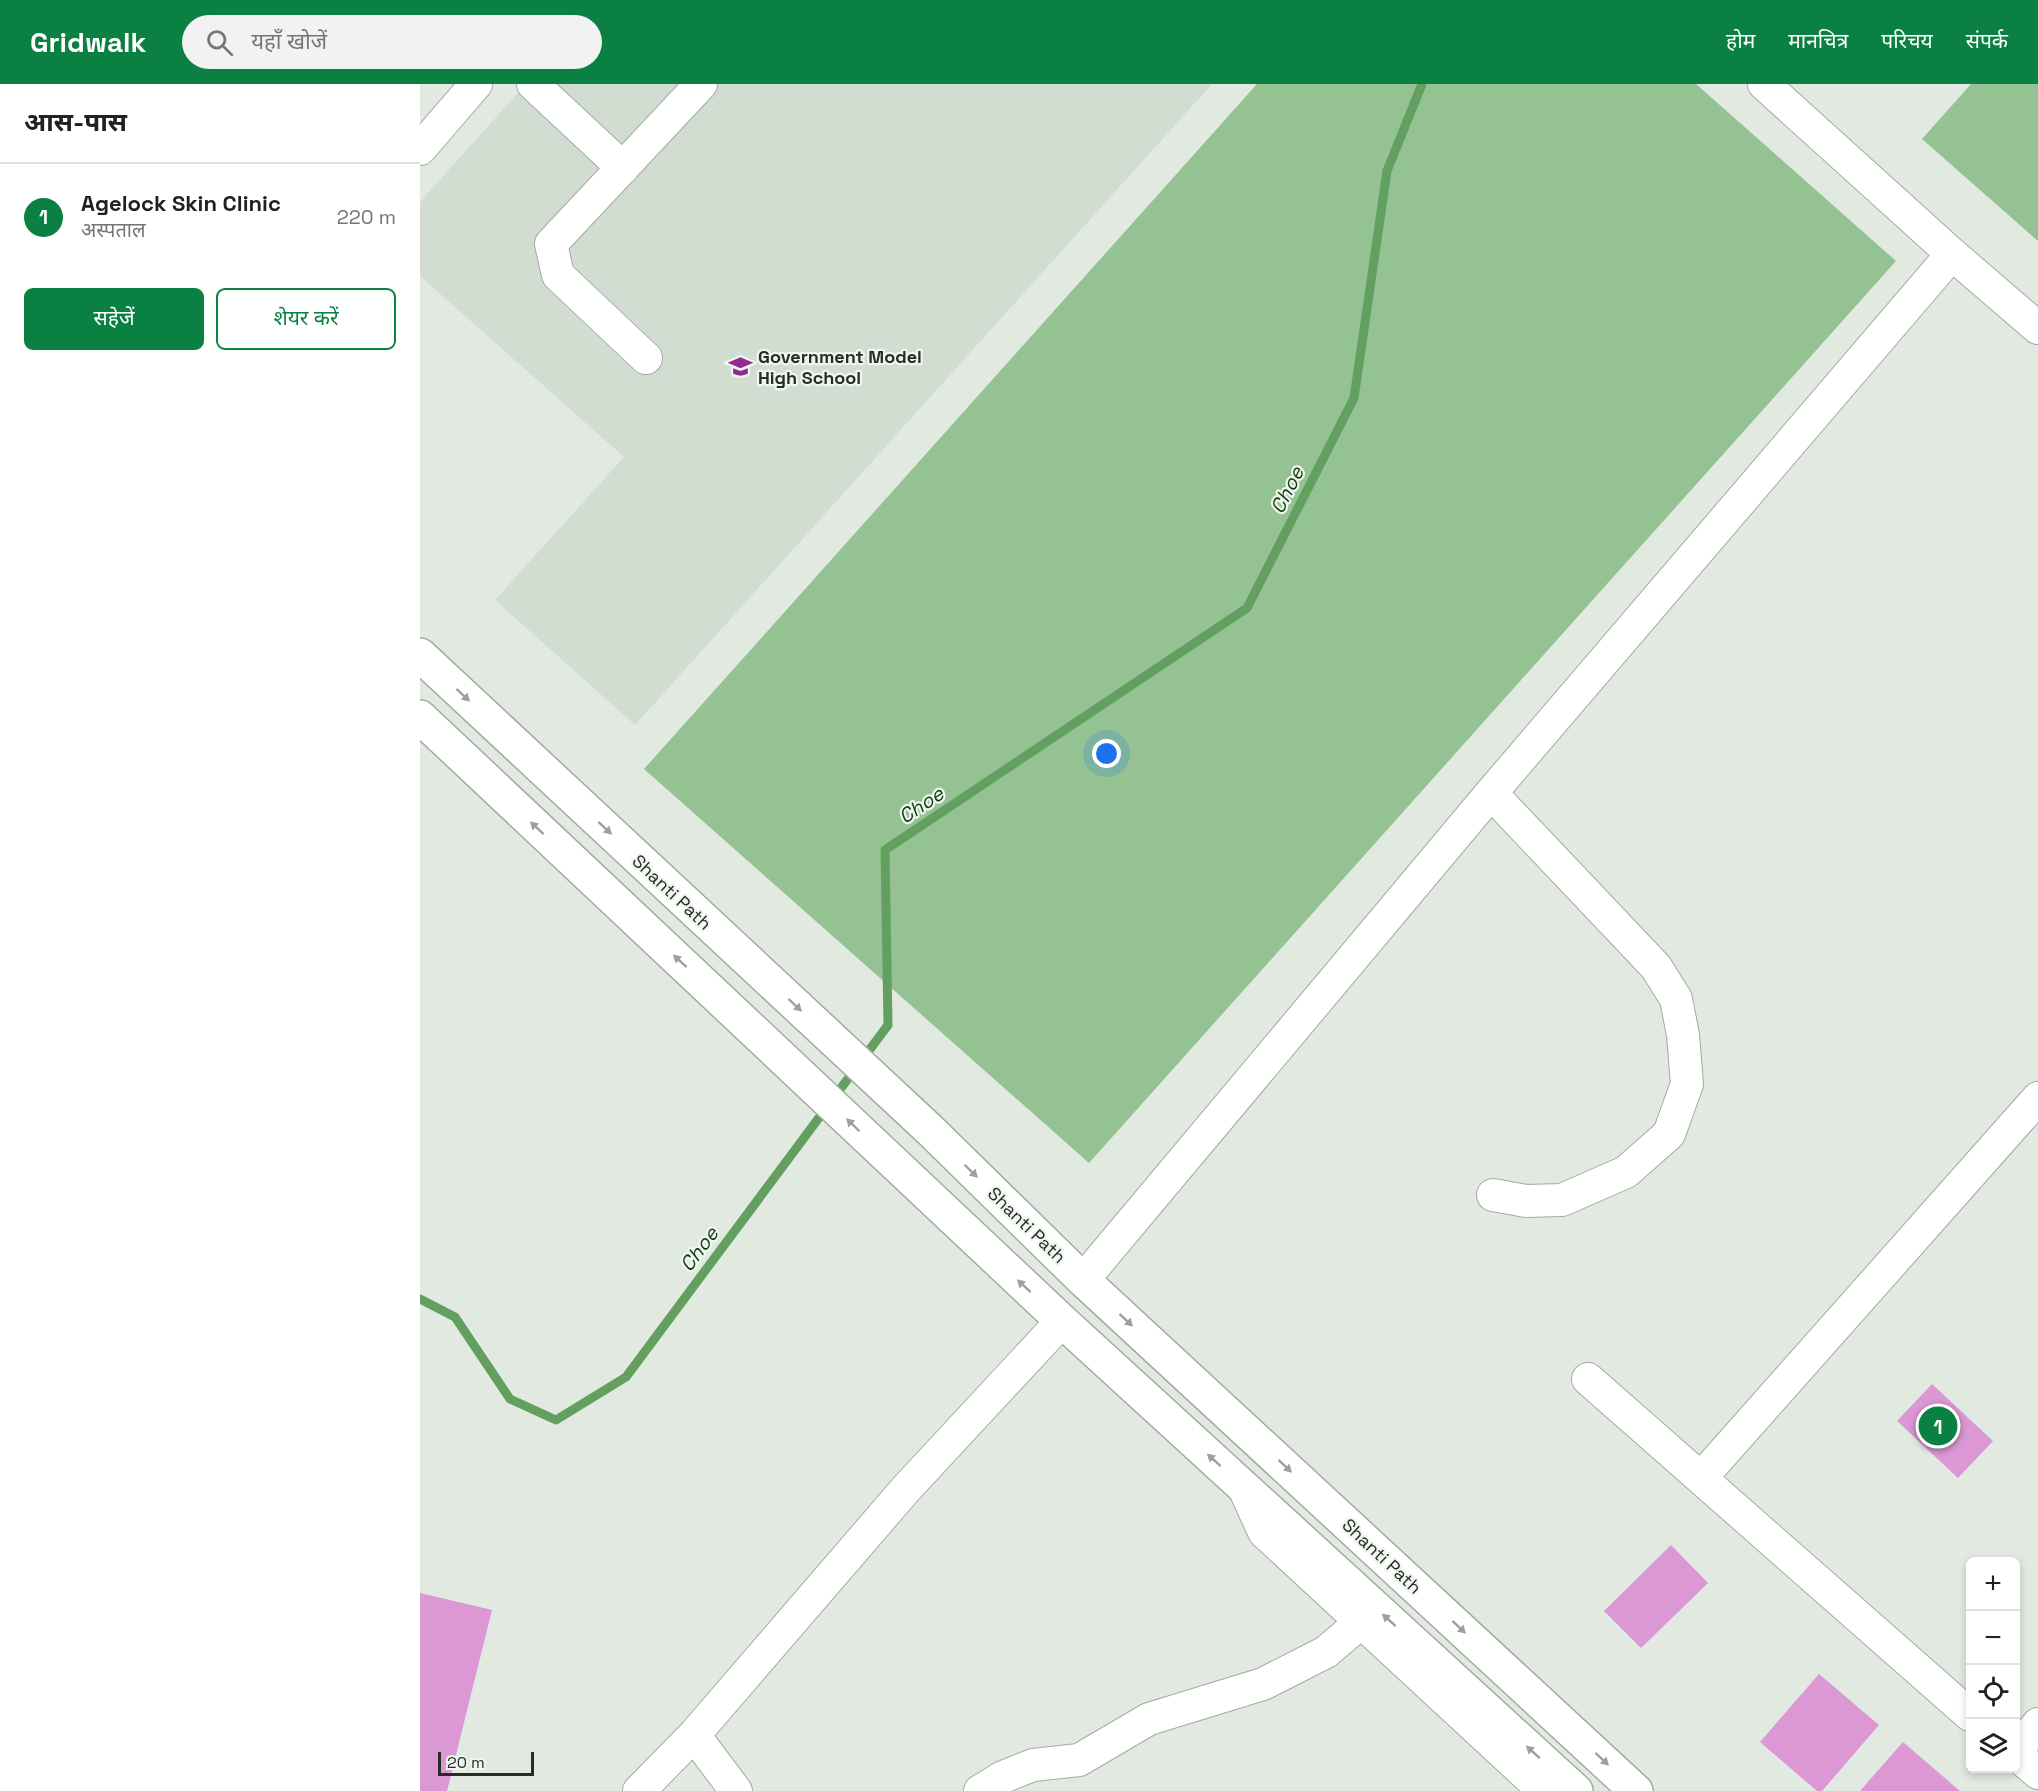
<!DOCTYPE html>
<html lang="hi">
<meta charset="utf-8">
<style>
body{margin:0;font-family:"Space Grotesk","Noto Sans Devanagari",sans-serif;background:#f2f2f2;color:#202124}
.controls{position:absolute;right:18px;bottom:18px;display:grid;overflow:hidden;border-radius:9px;box-shadow:0 3px 9px #0003}
.controls button{width:54px;height:54px;display:grid;place-items:center;padding:0;border:0;border-bottom:2px solid #e0e0e0;background:#fff;color:#202124;font:30px sans-serif}
.scale{position:absolute;left:18px;bottom:15px;width:96px;box-sizing:border-box;padding-left:6px;border:3px solid #282b28;border-top:0;font-size:16px;line-height:21px;white-space:nowrap;color:#282b28;-webkit-text-stroke:4px #eef6ee;paint-order:stroke}
.you{position:absolute;left:687px;top:670px;width:21px;height:21px;margin:-15px;border:4px solid #fff;border-radius:50%;background:#1a73e8;box-shadow:0 0 0 9px #1a73e833}
.badge{display:grid;place-items:center;width:39px;height:39px;border-radius:50%;background:#0b8043;color:#fff;font-size:20px;font-weight:700}
.pin{position:absolute;translate:-50% -50%;border:3px solid #fff;box-shadow:0 2px 6px #0006}
.list{margin:0;padding:0;list-style:none}
h2{display:flex;justify-content:space-between;align-items:center;height:78px;margin:0;padding:0 24px;font-size:26px}
h2 small{font-size:20px;font-weight:400;color:#757577}
.list li{display:grid;grid-template-columns:39px 1fr auto;gap:18px;align-items:center;box-sizing:border-box;height:108px;padding:0 24px;border-top:2px solid #e0e0e0}
.list b{display:block;font-size:22px;white-space:nowrap}
.list p{margin:0;font-size:20px;white-space:nowrap;color:#757577}
.list em{font-size:20px;font-style:normal;color:#757577}
.actions{display:flex;gap:12px;padding:18px 24px}
.actions a{flex:1;padding:14px 0;border:2px solid #0b8043;border-radius:9px;text-align:center;font-size:21px;color:#0b8043}
.actions .main{background:#0b8043;color:#fff}
.icon{flex:none;width:33px;height:33px;fill:none;stroke:currentColor;stroke-width:2;stroke-linecap:round;stroke-linejoin:round}
.map{position:relative;flex:none;width:1618px;height:1707px;overflow:hidden}
header{display:flex;align-items:center;gap:36px;box-sizing:border-box;height:84px;padding:0 30px;background:#0b8043;color:#fff}
header strong{font-size:28px}
nav{display:flex;gap:33px;margin-inline-start:auto;font-size:21px}
.search{width:420px;height:54px;background:#f2f2f2;display:flex;align-items:center;gap:15px;box-sizing:border-box;padding:0 21px;border-radius:33px;color:#757577;font-size:22px}
main{display:flex}
aside{flex:1;background:#fff}
.map>svg:first-child{display:block}
.built{fill:#d1ddd0}
.green{fill:#95c292}
.lines{fill:none;stroke-linecap:round;stroke-linejoin:round}
.stream{stroke:#63a060;stroke-width:9}
.building{fill:#db98d4}
.minor-casing{stroke:#a3aaa2;stroke-width:34}
.major-casing{stroke:#a3aaa2;stroke-width:36}
.minor{stroke:#fff;stroke-width:32}
.major{stroke:#fff;stroke-width:33}
.oneway{fill:#9ea09e}
.labels{text-anchor:middle;dominant-baseline:central;stroke-width:4.5;stroke-linejoin:round;paint-order:stroke}
.poi-label{font-size:18px;font-weight:bold;fill:#282b28;stroke:#eef6ee;text-anchor:start}
.street-label{font-size:18px;fill:#282b28;stroke:#eef6ee}
.water-label{font-size:20px;font-style:italic;fill:#0f3b0f;stroke:#eef6ee}
</style>
<header>
<strong>Gridwalk</strong>
<div class="search"><svg class="icon" aria-label="search" viewBox="0 0 24 24"><circle cx="10" cy="10" r="6"/><path d="M15 15l6 6"/></svg>यहाँ खोजें</div>
<nav><a>होम</a><a>मानचित्र</a><a>परिचय</a><a>संपर्क</a></nav>
</header>
<main>
<aside>
<h2>आस-पास<small></small></h2>
<ul class="list">
<li><span class="badge">1</span><div><b>Agelock Skin Clinic</b><p>अस्पताल</p></div><em>220 m</em></li>
</ul>
<div class="actions"><a class="main">सहेजें</a><a>शेयर करें</a></div>
</aside>
<div class="map">
<svg width="1618" height="1707" viewBox="0 0 1618 1707">
<rect width="100%" height="100%" fill="#e1e9e1"/>
<path class="built" d="M106,0H792L215,641L75,516L204,373L0,192V118Z"/>
<path class="green" d="M837,0H1276L1476,177L669,1079L224,685Z
M1551,0H1618V157L1502,55Z"/>
<g class="lines">
<path class="stream" d="M0,1215L35,1233L90,1315L136,1336L206,1293L468,941L465,766L827,524L934,314L967,87L1002,0"/>
</g>
<path class="building" d="M1512,1300L1573,1357L1538,1394L1477,1337Z
M1251,1461L1288,1499L1221,1564L1184,1527Z
M0,1509L72,1526L27,1707H0Z
M1399,1590L1459,1641L1402,1707H1397L1340,1658Z
M1483,1658L1540,1707H1440Z"/>
<g class="lines">
<defs>
<path id="minor" d="M113,0L203,84
M1344,0L1532,170L1618,244
M0,65L56,0
M226,274L138,191L131,160L281,0
M1071,709L1236,883L1256,915L1263,951L1267,1000L1249,1050L1206,1088L1142,1116L1106,1117L1073,1111
M663,1196L1071,709L1532,170
M1168,1295L1550,1631
M1281,1394L1618,1014
M824,1404L844,1448L1124,1707
M274,1651L316,1707
M1596,1667L1618,1640
M1596,1670L1618,1689
M219,1707L274,1651L485,1406L642,1237
M560,1707L583,1693L613,1681L659,1676L729,1635L843,1600L906,1568L940,1539"/>
<path id="major" d="M0,571L510,1046L663,1196L1216,1707
M0,633L642,1237L1156,1707"/>
</defs>
<use href="#minor" class="minor-casing"/>
<use href="#major" class="major-casing"/>
<use href="#minor" class="minor"/>
<use href="#major" class="major"/>
</g>
<defs><path id="oneway-solid" d="M-6-.8H1V-3.2L6.5 0L1 3.2V.8H-6Z" transform="scale(1.5)"/></defs>
<g class="oneway">
<use href="#oneway-solid" transform="translate(43 611) rotate(43)"/>
<use href="#oneway-solid" transform="translate(117 744) rotate(-137)"/>
<use href="#oneway-solid" transform="translate(185 744) rotate(43)"/>
<use href="#oneway-solid" transform="translate(260 877) rotate(-138)"/>
<use href="#oneway-solid" transform="translate(375 921) rotate(43)"/>
<use href="#oneway-solid" transform="translate(433 1041) rotate(-136)"/>
<use href="#oneway-solid" transform="translate(551 1087) rotate(44)"/>
<use href="#oneway-solid" transform="translate(604 1202) rotate(-137)"/>
<use href="#oneway-solid" transform="translate(706 1236) rotate(43)"/>
<use href="#oneway-solid" transform="translate(794 1376) rotate(-138)"/>
<use href="#oneway-solid" transform="translate(865 1382) rotate(43)"/>
<use href="#oneway-solid" transform="translate(969 1536) rotate(-138)"/>
<use href="#oneway-solid" transform="translate(1039 1543) rotate(43)"/>
<use href="#oneway-solid" transform="translate(1113 1668) rotate(-138)"/>
<use href="#oneway-solid" transform="translate(1182 1675) rotate(43)"/>
</g>
<defs>
<symbol id="school-bare" viewBox="-9 -9 18 18"><path d="M0-5L7-2L0 1L-7-2ZM-4 1L0 2.5L4 1V4Q0 6-4 4Z" fill="#932b8f" stroke="#eef6ee" stroke-width="2.5" paint-order="stroke"/></symbol>
</defs>
<g fill-rule="evenodd">
<use href="#school-bare" x="304" y="266" width="33" height="33"/>
</g>
<g class="labels">
<g class="poi-label">
<text x="338" y="272">Government Model<tspan x="338" dy="21">High School</tspan></text>
</g>
<g class="street-label">
<text transform="translate(252 808) rotate(43)">Shanti Path</text>
<text transform="translate(607 1141) rotate(44)">Shanti Path</text>
<text transform="translate(962 1472) rotate(43)">Shanti Path</text>
</g>
<g class="water-label">
<text transform="translate(867 406) rotate(-63)">Choe</text>
<text transform="translate(501 721) rotate(-34)">Choe</text>
<text transform="translate(279 1165) rotate(-53)">Choe</text>
</g>
</g>
</svg>
<div class="controls">
<button>+</button>
<button>−</button>
<button><svg class="icon" aria-label="locate" viewBox="0 0 24 24"><circle cx="12" cy="12" r="6"/><path d="M12 2v4M12 18v4M2 12h4M18 12h4"/></svg></button>
<button><svg class="icon" aria-label="layers" viewBox="0 0 24 24"><path d="M12 4l9 5-9 5-9-5zM3 14l9 5 9-5"/></svg></button>
</div>
<div class="scale">20 m</div>
<div class="you"></div>
<div class="pin badge" style="left:1518px;top:1342px">1</div>
</div>
</main>
